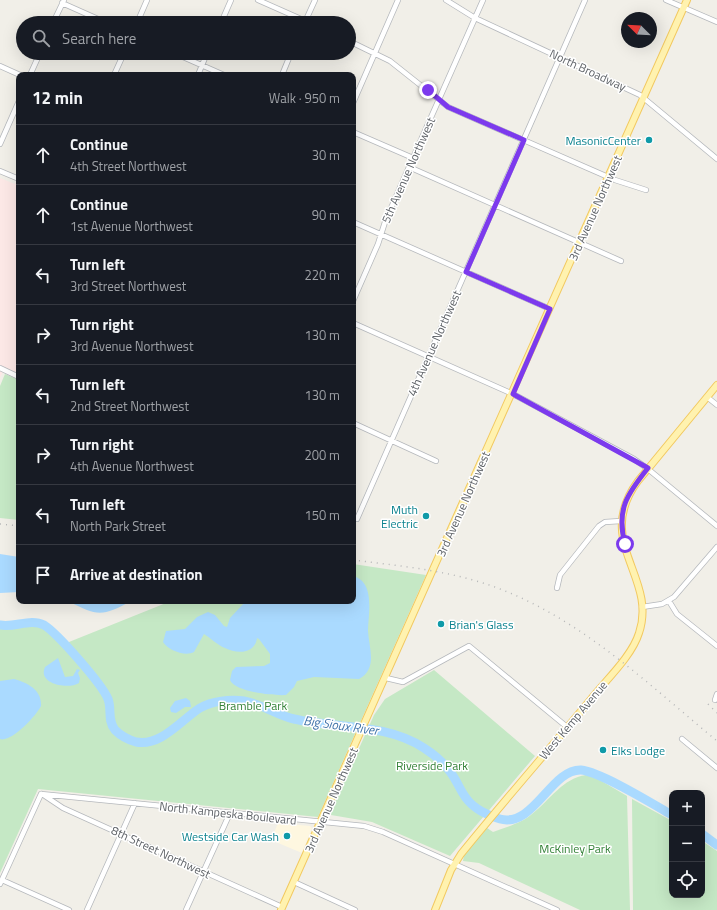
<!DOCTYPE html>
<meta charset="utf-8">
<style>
body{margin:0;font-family:"Titillium Web",sans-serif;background:#242831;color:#f1f3f6}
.controls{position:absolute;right:12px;bottom:12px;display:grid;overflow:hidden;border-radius:8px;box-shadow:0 4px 16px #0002}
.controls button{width:36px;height:36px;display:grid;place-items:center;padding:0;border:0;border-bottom:1px solid #363941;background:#171b24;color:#f1f3f6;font:20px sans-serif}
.compass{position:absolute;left:621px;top:12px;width:36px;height:36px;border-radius:50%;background:#171b24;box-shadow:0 4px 16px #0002;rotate:294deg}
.stop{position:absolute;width:12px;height:12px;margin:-9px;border:3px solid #7c3aed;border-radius:50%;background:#fff}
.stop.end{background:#7c3aed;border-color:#fff;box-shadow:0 1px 4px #0008}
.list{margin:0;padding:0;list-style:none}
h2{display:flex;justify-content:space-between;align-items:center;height:52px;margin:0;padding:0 16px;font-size:17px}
h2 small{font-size:13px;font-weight:400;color:#9ea1a6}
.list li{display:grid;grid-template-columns:26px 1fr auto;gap:12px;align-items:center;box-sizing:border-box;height:60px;padding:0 16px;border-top:1px solid #363941}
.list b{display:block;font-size:15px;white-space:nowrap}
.list p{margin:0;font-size:13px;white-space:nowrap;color:#9ea1a6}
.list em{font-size:13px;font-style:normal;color:#9ea1a6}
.icon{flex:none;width:22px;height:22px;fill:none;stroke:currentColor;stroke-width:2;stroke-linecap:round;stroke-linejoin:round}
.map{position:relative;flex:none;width:717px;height:910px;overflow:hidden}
.search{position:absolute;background:#171b24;box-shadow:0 4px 16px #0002;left:16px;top:16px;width:340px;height:44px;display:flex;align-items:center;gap:10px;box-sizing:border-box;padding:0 14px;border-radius:22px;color:#9ea1a6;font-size:15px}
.panel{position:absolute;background:#171b24;box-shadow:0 4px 16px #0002;left:16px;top:72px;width:340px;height:532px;border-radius:8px}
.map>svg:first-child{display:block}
.commercial{fill:#fef7e0}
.medical{fill:#fce8e6}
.green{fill:#c5e8c5}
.water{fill:#aadaff}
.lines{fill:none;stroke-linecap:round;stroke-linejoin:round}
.river{stroke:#aadaff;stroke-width:9}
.minor-casing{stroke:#b5b8bc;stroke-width:6}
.major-casing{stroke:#f2c960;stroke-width:8}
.minor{stroke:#fff;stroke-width:4.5}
.major{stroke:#fff2af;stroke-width:6}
.rail{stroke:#b6b7b8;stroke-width:1.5;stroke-dasharray:1 5;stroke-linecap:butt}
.route{stroke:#7c3aed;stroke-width:5}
.culture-dot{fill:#0f9aa8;stroke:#fff;stroke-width:1.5}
.labels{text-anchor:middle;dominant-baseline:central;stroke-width:3;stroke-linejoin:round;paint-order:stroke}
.street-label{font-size:12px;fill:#5f6368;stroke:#fff}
.culture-label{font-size:12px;fill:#0d838f;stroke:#fff;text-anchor:end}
.park-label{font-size:12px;fill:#348238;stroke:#fff}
.water-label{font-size:13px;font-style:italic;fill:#4174aa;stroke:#fff}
</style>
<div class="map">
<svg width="717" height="910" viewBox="0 0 717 910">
<rect width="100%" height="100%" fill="#f1efe8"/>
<path class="commercial" d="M278,823L310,826L312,828L302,853L271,840Z"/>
<path class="medical" d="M19,176V373L5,368L0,378V178L15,184Z"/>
<path class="green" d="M5,374L19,380V520L0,518V386Z
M353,564L426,575L318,817L38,789L0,873V625C12,627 19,624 31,622C45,621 57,634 64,644L171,601H353Z
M434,670L535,756L450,856L372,822L331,815L330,813L374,715L385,699Z
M586,775L593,776L627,796L630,910H580L479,863L463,861L464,855L487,828L493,832C506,827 522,823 532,814C550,800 563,778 586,775Z
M632,799L672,821V895H702V841L717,851V910H633Z"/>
<path class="water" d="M0,554L19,557V592L0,593Z
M353,576C376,582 368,615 368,631C369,649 378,668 359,679L314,677L297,681L294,687L286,695C274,696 235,692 230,680L232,671L236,667L264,666L270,663V654L259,639L257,638C255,654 237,654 225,648C217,645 211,638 204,634L194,652C185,657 168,650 163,642L166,631L185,629L197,617L208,612L215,615L224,626L227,627L230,618L246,601H353Z
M68,601H131C102,617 97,616 68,601Z
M58,658L65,677L73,676L77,669L80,670L78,673L80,678L79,683C68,690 37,684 45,667Z
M14,679C28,683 42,690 41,706C36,716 11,743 0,739V681Z
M186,698L190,701L191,707H185L176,713L171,712L170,708L175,701Z"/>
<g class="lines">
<path class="river" d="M0,625C15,628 30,618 44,625C57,633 102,684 108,699C112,709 107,720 115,730C120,735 129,740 136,742C161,747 182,719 200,708C212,701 230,699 244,701C262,704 277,715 294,719C338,729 386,723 424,748C435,755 444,763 451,773C457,781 460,790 466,798C473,808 488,816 500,819C534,828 551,769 581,770C601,772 653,804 672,815
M702,834L717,845"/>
<defs>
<path id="minor" d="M258,0L310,23
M446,0L475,18L640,95L717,159
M666,0L717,22
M62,3L107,23
M305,22L315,0
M53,23L64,0
M137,23L147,0
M221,23L231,0
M349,41L390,61L448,107L615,180L646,190
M174,53L224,75
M0,66L20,75
M30,75L40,53
M114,75L124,53
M198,75L207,53
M282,75L291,53
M353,103L398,0
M353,132L413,158
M0,144L19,101
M409,167L621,261
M0,171L19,179
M353,222L550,309
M353,301L378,244L385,222L409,167L483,0
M353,323L513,394L634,459L648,469L717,526
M0,368L19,377
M707,397L717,405
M353,423L436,461
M357,519L585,0
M557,588L560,575L599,526L605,522L621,521
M669,601L677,614L717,646
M642,607L662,604L674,597L717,547
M386,678L403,682L469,646L567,727
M715,700L717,694
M682,739L717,768
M41,794L364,826L383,832L557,910
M42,794L63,808L282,907
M2,880L69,910
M294,882L355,910
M0,884L41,794
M87,910L135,803
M186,910L230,813"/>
<path id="major" d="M281,910L687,0
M435,910L451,870L461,854C503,802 548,751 591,699C606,680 632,656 639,633C658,577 593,542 638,481L717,385"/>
</defs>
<use href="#minor" class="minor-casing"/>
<use href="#major" class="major-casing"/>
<use href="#minor" class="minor"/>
<use href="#major" class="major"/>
<path class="rail" d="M0,524L19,526
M353,560C393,565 434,569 473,580C569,607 642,679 717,741
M708,704L717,713"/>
</g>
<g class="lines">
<path class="route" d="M428,90L448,107L524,140L466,272L550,309L513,394L648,468C627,494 616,510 625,544"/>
</g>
<g class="culture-dot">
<circle cx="649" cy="140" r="4"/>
<circle cx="426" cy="516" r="4"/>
<circle cx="441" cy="624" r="4"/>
<circle cx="603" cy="750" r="4"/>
<circle cx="287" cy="836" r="4"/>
</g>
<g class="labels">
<g class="street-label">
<text transform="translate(588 70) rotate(25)">North Broadway</text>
<text transform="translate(408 170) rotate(-66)">5th Avenue Northwest</text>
<text transform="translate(595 208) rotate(-66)">3rd Avenue Northwest</text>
<text transform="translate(434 343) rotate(-66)">4th Avenue Northwest</text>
<text transform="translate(463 504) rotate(-66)">3rd Avenue Northwest</text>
<text transform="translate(573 720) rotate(-50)">West Kemp Avenue</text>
<text transform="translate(331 800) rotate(-66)">3rd Avenue Northwest</text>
<text transform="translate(228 813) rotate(6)">North Kampeska Boulevard</text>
<text transform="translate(161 852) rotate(25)">8th Street Northwest</text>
</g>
<g class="culture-label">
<text x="641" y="140">MasonicCenter</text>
<text x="418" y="509">Muth<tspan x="418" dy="14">Electric</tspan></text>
<text x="449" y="624" text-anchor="start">Brian's Glass</text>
<text x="611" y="750" text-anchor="start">Elks Lodge</text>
<text x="279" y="836">Westside Car Wash</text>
</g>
<g class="park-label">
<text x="253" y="705">Bramble Park</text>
<text x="432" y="765">Riverside Park</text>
<text x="575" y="848">McKinley Park</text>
</g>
<g class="water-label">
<text transform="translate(341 725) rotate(8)">Big Sioux River</text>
</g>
</g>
</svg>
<div class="controls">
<button>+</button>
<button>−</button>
<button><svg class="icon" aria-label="locate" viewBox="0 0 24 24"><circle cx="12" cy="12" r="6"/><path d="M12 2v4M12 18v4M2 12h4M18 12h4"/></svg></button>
</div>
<svg class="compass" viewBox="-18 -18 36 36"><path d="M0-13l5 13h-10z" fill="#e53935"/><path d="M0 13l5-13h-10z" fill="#9ea1a6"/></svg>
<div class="stop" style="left:625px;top:544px"></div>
<div class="stop end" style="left:428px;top:90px"></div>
<div class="search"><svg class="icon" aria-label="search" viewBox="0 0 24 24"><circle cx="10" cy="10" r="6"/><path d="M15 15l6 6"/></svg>Search here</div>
<section class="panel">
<h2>12 min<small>Walk · 950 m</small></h2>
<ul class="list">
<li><svg class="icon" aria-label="ahead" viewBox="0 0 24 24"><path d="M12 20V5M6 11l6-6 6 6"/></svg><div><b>Continue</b><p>4th Street Northwest</p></div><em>30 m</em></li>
<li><svg class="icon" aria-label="ahead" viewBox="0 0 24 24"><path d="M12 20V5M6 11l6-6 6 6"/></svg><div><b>Continue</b><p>1st Avenue Northwest</p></div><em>90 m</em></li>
<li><svg class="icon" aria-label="left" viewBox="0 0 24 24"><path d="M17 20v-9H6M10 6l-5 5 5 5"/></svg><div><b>Turn left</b><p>3rd Street Northwest</p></div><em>220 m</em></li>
<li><svg class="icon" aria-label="right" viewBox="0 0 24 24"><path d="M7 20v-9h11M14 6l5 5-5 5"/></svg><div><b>Turn right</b><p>3rd Avenue Northwest</p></div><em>130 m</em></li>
<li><svg class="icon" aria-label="left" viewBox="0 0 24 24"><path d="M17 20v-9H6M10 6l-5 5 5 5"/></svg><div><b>Turn left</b><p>2nd Street Northwest</p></div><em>130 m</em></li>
<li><svg class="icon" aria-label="right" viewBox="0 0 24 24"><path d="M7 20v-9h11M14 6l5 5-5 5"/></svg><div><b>Turn right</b><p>4th Avenue Northwest</p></div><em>200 m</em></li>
<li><svg class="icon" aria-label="left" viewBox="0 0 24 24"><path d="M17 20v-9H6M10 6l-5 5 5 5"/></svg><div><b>Turn left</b><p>North Park Street</p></div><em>150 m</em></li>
<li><svg class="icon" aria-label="arrive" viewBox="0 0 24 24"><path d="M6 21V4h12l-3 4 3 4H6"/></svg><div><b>Arrive at destination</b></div></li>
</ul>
</section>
</div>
